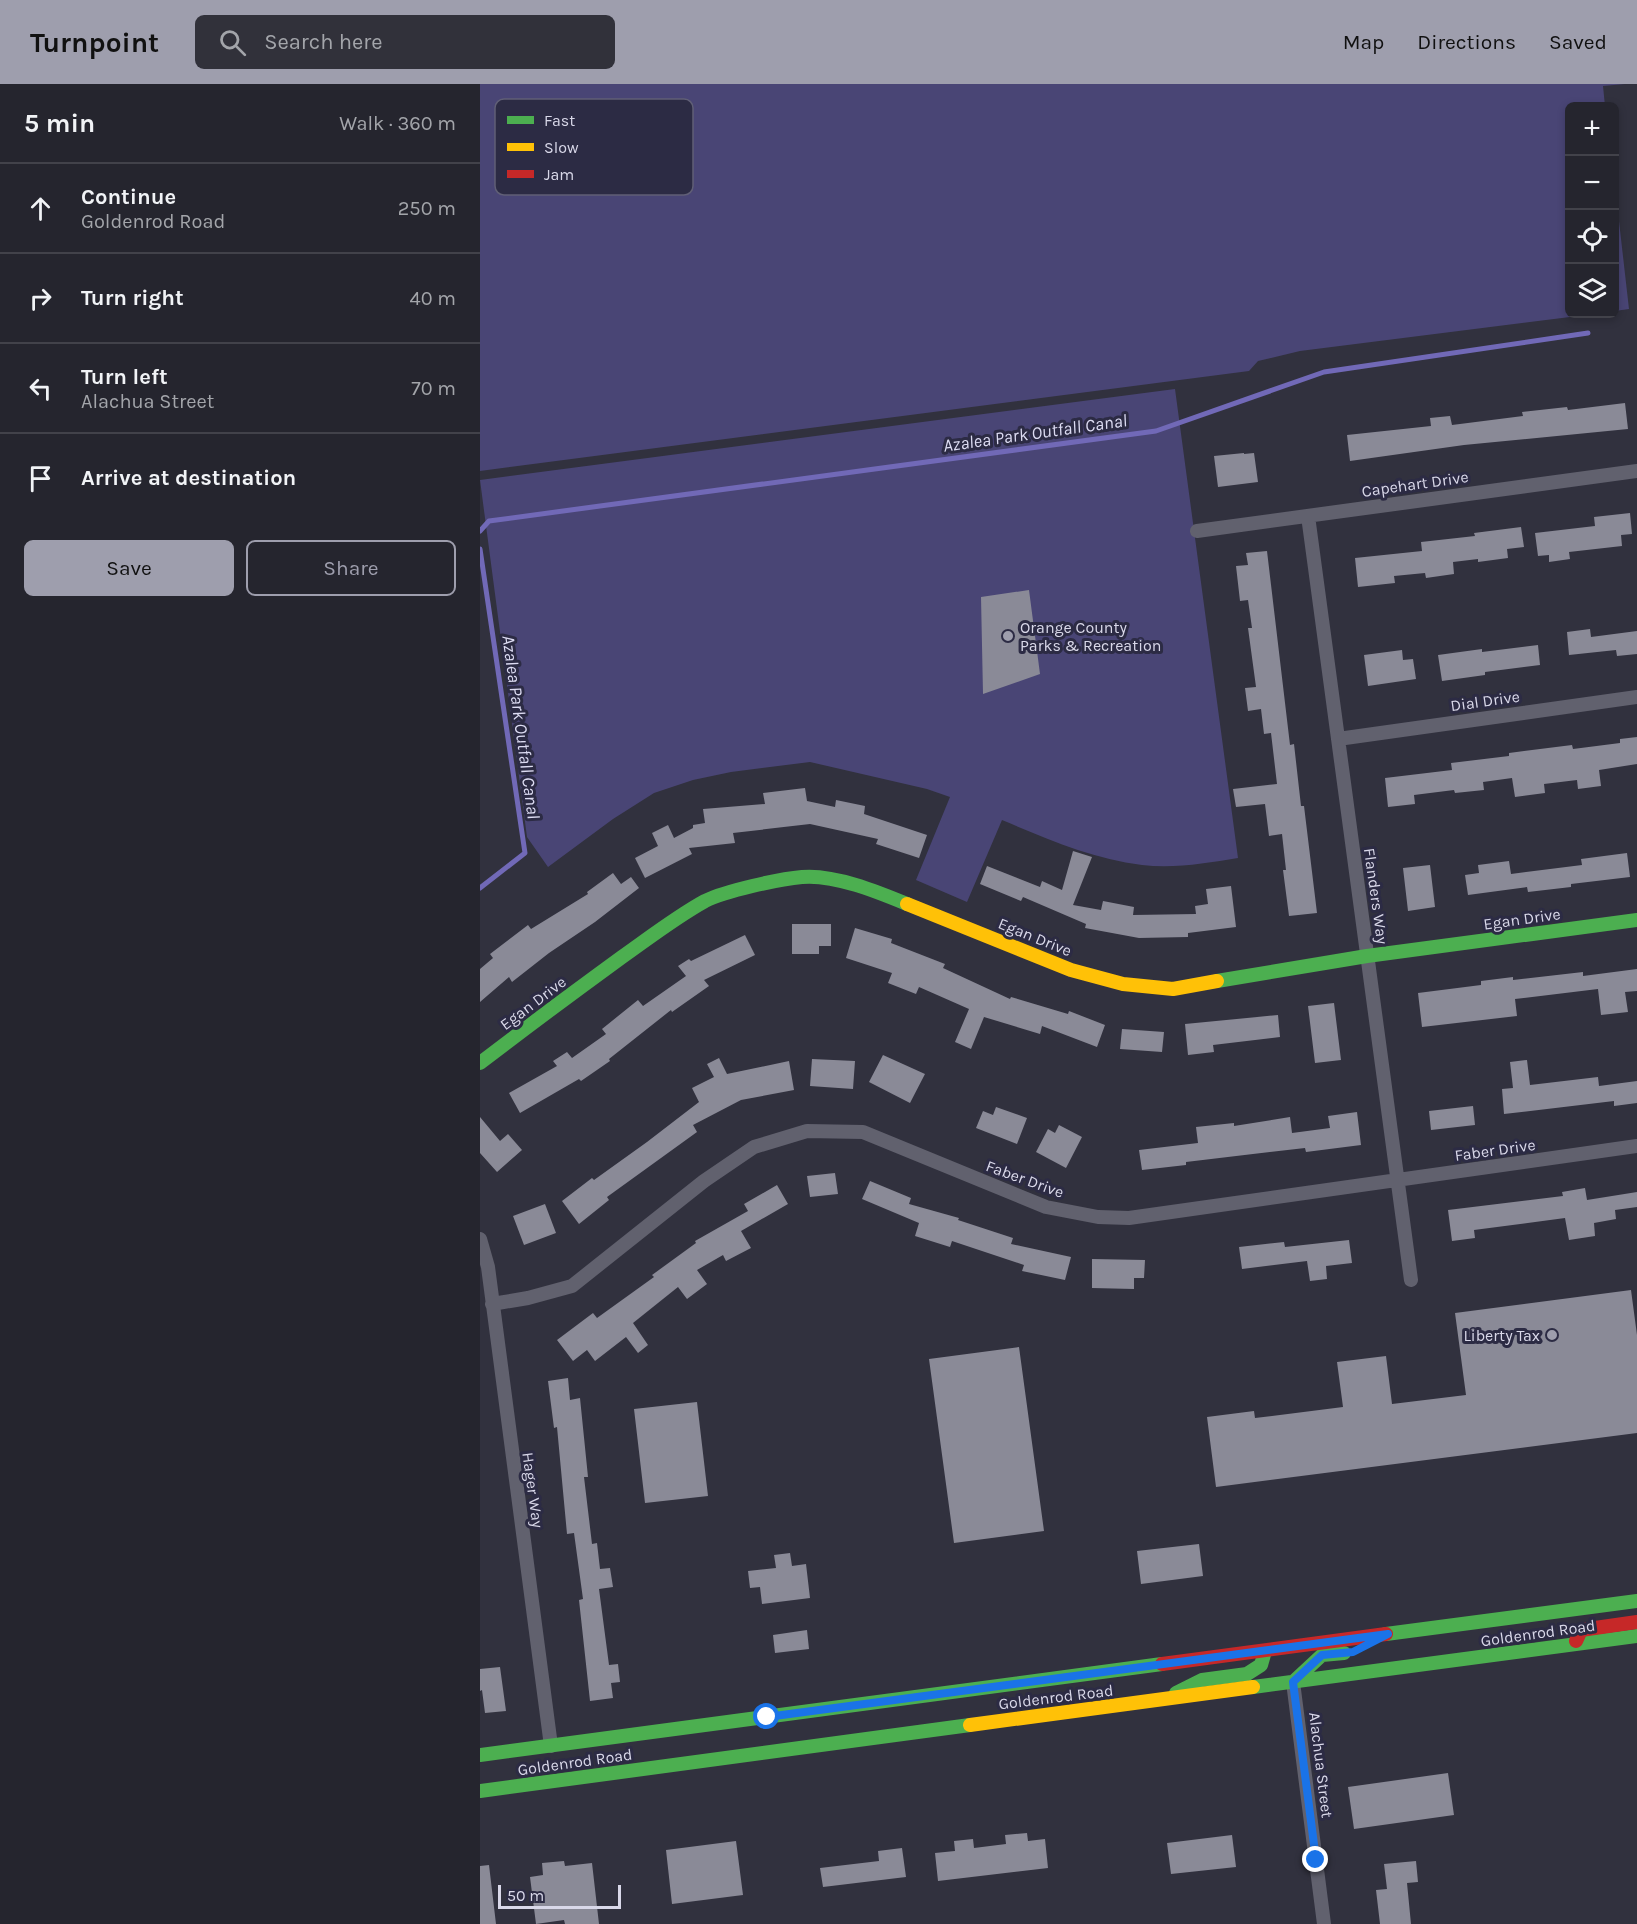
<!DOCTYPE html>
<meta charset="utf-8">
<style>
body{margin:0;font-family:Karla,sans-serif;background:#31313a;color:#f1f3f6}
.controls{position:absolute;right:18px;top:18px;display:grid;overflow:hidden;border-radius:9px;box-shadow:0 3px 9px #0003}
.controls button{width:54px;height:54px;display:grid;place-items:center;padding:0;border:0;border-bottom:2px solid #42424a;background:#25252e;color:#f1f3f6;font:30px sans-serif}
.scale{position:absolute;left:18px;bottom:15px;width:123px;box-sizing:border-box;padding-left:6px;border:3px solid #d9d8e9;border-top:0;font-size:16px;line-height:21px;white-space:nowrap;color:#d9d8e9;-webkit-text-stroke:4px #2c2b44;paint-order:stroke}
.stop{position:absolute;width:18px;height:18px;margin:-14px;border:4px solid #1a73e8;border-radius:50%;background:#fff}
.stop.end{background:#1a73e8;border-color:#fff;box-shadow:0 2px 6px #0008}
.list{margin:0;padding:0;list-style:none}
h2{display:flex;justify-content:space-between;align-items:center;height:78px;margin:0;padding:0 24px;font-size:26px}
h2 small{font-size:20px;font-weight:400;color:#a3a5aa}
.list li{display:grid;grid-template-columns:39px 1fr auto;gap:18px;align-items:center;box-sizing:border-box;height:90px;padding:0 24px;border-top:2px solid #42424a}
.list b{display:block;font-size:22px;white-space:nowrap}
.list p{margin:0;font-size:20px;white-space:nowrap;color:#a3a5aa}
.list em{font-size:20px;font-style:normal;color:#a3a5aa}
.actions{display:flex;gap:12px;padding:18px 24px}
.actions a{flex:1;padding:14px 0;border:2px solid #9e9ead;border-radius:9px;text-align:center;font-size:21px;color:#9e9ead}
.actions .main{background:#9e9ead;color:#111}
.icon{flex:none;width:33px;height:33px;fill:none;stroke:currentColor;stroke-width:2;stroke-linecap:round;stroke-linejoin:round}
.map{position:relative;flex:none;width:1157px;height:1840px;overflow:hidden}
header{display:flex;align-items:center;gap:36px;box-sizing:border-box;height:84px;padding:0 30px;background:#9e9ead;color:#111}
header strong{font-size:28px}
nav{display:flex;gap:33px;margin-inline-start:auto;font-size:21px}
.search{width:420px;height:54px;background:#31313a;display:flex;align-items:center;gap:15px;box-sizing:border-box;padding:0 21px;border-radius:9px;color:#a3a5aa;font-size:22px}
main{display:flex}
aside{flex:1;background:#25252e}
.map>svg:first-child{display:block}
.green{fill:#494575}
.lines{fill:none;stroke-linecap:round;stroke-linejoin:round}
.stream{stroke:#7169b7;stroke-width:5}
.building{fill:#8a8a97}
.street{stroke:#61616e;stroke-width:14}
.fast{stroke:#4caf50;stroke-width:14}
.slow{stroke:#ffc107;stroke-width:14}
.jam{stroke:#c62828;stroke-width:14}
.route{stroke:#1a73e8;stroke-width:8}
.poi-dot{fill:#9e9ead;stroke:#2c2b44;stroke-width:2}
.labels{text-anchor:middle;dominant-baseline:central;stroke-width:6;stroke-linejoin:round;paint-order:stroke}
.street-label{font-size:16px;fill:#d9d8e9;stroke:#2c2b44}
.poi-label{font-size:16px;fill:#d9d8e9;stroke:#2c2b44;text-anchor:start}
.water-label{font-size:18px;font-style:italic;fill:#dcdbf2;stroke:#2c2b44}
.key{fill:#2c2b44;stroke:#605f76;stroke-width:1.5}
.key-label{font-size:16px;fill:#d9d8e9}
</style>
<header>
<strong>Turnpoint</strong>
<div class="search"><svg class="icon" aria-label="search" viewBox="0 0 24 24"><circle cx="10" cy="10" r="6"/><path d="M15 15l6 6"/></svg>Search here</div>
<nav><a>Map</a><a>Directions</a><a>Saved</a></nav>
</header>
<main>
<aside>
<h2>5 min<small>Walk · 360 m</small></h2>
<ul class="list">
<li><svg class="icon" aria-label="ahead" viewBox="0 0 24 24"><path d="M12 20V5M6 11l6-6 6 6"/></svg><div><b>Continue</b><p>Goldenrod Road</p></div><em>250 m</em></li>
<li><svg class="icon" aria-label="right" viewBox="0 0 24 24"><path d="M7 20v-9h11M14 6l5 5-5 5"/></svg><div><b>Turn right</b></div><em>40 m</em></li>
<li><svg class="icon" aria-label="left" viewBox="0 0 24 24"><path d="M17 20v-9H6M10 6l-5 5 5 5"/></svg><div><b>Turn left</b><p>Alachua Street</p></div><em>70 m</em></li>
<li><svg class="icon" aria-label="arrive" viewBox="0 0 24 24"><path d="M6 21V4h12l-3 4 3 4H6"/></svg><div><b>Arrive at destination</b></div></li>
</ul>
<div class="actions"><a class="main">Save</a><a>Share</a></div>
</aside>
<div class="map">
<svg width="1157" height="1840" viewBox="0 0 1157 1840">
<rect width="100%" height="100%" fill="#31313e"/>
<path class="green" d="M0,0H1145L1123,2L1125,22H1090V230H1114L820,267L778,277L769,287L0,387Z
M1135,102L1149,225L1135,227H1134Z
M695,305L758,774C727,779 694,785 662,781C613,775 567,755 522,736L487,818L436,796L470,713L447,705L330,678L251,688L213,696L174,709L133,735L68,783L47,753L0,396Z"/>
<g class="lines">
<path class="stream" d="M0,447L9,437L676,347L844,288L1108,249
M0,465L45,769L0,804"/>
</g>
<path class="building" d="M1145,319L1148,345L984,361L870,377L867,351L951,342L950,334L970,332L972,341L1043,332L1042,328L1087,323L1088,326Z
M764,369V370L774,369L778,398L738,403L734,372Z
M1150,429L1152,450L1141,451L1142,462L1089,468L1090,475L1069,478V471L1058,472L1055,449L1115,442L1114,433Z
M1041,443L1044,463L1027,465L1028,474L998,478V475L973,478L974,490L946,494L945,489L914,492L915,499L878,503L875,474L942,467L941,458L995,452L994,449Z
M787,467L810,661L814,660L821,722H824L837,829L809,832L803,786H806L802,750L789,752L785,720L756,723L753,705L797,700L791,649L784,650L781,625L768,627L765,604L776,603L768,544H772L768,516L760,517L756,482L768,481L766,469Z
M549,506L560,590L503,610L501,513Z
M1110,545L1111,553L1157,547V570L1137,572L1136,566L1089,571L1087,548Z
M1058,561L1060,581L1005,588V591L962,597L958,571L1002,565V568Z
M922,566L923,576L933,575L936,595L888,602L884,571Z
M1157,653V680L1119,686L1121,702L1098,705L1097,696L1064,700L1065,709L1035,713L1032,694L1003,698L1004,706L975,709L974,706L934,711L935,720L908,723L905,694L972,686L971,679L1029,672V669L1092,661L1093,665L1140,659V655Z
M325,704L327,717L355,723L356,716L385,722L384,730L447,751L439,774L396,760L398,755L330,740L253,749L255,759L209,764L212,770L165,794L155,774L178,762L172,749L188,741L194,754L213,744V741L225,739L223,725L285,720L283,709Z
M593,767L612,773L593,821L621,826L623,817L654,823L653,831L716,830L715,822L728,820L726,805L751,802L756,843L708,849V853L659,854L605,844L606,840L543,813L541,817L500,800L507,782L560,803L562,797L582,806Z
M1147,769L1150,793L1091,800V803L1048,808L1047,803L988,811L985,791L999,789L998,781L1029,777L1031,790L1102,781L1101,775Z
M950,781L955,823L928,827L923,784Z
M133,789L141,800L151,793L159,804L115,838L69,869L32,898L29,893L0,918V885L13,874L10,870L48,841L51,845L108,810L107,808Z
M312,840H351V862H339V870H312Z
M375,844L412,855L411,859L465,880L463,884L530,915L531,913L588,930L589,927L625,941L617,963L562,942L560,950L504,933L491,965L475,958L489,925L439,903L436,910L408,899L412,889L366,874Z
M265,851L275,871L224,896L229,902L192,928L191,926L129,975L130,977L101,997L99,995L40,1029L29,1009L77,982L73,977L87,968L92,974L126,950L122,945L158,916L163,922L206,892L198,882L209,875L211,877Z
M1157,885V907L1145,908L1148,928L1121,931L1118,905L1035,915L1037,932L942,943L938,909L1001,901V897L1033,893V896L1103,888V892Z
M854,919L861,976L835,979L828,922Z
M798,931L800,953L733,961L734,968L708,971L705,940Z
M642,945L684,948L682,968L640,965Z
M403,971L445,990L430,1019L389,998Z
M239,974L247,990L309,977L314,1006L261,1016L213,1041L217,1048L127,1113L129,1116L99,1140L82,1117L112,1094L114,1096L167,1058L219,1018L212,1004L234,993L227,980Z
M332,975L375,977L373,1005L330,1002Z
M1047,976L1050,1001L1118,993L1119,1002L1157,997V1019L1134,1022V1017L1024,1030L1022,1005L1033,1004L1030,978Z
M993,1022L995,1041L951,1046L949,1027Z
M516,1023L547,1034L537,1060L496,1044L503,1027L513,1031Z
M877,1028L881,1061L826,1068L825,1064L773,1070L706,1078V1081L662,1086L659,1066L718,1059L716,1043L754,1039V1042L810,1033L812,1049L850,1044L848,1032Z
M0,1033L20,1057L28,1050L42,1066L17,1088L0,1069Z
M579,1041L602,1053L586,1084L556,1068L568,1045L575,1049Z
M355,1089L358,1110L330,1113L327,1092Z
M390,1097L431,1114L429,1120L479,1134L478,1136L533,1154L531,1160L591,1173L585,1196L542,1187L544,1181L472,1157L470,1163L435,1152L439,1139L382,1115Z
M297,1101L308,1120L261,1147L271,1164L246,1177L243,1171L217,1186L227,1200L207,1215L198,1203L153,1239L168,1261L158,1269L146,1253L115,1277L107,1266L93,1277L77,1256L113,1229L117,1234L174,1193L172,1191L216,1159L215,1157L268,1127L264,1120Z
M1105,1104L1107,1116L1157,1108V1123L1135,1126L1136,1135L1114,1139L1115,1152L1089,1156L1085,1134L994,1146L995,1154L972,1157L968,1126L1083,1112L1082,1108Z
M65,1120L76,1149L44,1161L33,1132Z
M869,1156L872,1179L846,1182L847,1195L830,1197L827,1177L762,1185L759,1163L804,1158L805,1163Z
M612,1175L665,1176L664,1194H654V1205L612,1204Z
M1151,1206L1157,1251V1349L736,1403L727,1333L774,1327L775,1334L863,1323L857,1278L906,1272L912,1320L986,1311L975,1229Z
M539,1263L564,1447L474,1459L449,1275Z
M88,1294L90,1316L100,1314L108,1393H104L112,1460L117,1459L120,1485L130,1484L133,1503L119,1505L129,1581L138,1580L140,1598L131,1599L133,1614L110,1617L99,1516L103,1515L94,1449L87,1450L77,1343L74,1344L68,1297Z
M217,1318L228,1412L165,1419L154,1325Z
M719,1460L723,1492L661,1500L657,1467Z
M310,1469L312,1482L326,1480L330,1514L282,1520L280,1503L270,1504L268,1487L296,1484L294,1471Z
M327,1546L329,1565L295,1569L293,1551Z
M20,1583L26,1627L5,1629L2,1606L0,1607V1585Z
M968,1689L974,1731L874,1745L868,1703Z
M547,1749L548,1757L565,1755L568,1784L458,1797L455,1769L475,1767L474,1757L493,1755L494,1764L526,1760L525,1751Z
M752,1751L756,1783L691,1790L687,1759Z
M256,1757L263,1811L192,1820L186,1766Z
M422,1764L426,1793L343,1803L340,1784L399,1777L398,1767Z
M84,1777L85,1782L112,1779L119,1840H85L84,1836L56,1840L50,1793L63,1791L62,1779Z
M936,1777L938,1798L927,1799L931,1840H900L896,1806L907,1805L904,1780Z
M9,1781L16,1840H0V1782Z"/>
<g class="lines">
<path class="street" d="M828,432L931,1196
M717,447L1157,387
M858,655L1157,613
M0,1155L8,1183L71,1662
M12,1220L48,1214L92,1202L224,1097L274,1063L327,1047L383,1048L566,1123L618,1133L649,1134L1157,1062
M813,1598L844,1840"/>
<path class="fast" d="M737,897L887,872L1157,836
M0,979C47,943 94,908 142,873C169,854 196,833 225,817C245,807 299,795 322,793C354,790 398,808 427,820
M906,1550L1157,1517
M813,1598L842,1571L864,1569
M773,1603L1157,1552
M696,1609L722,1596L767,1590L781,1581L785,1567
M0,1671L682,1580
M0,1707L490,1641"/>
<path class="slow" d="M427,820L591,886L643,900L693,905L737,897
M490,1641L773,1603"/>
<path class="jam" d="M1096,1557L1101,1546L1157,1538
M682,1580L906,1550"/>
</g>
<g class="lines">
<path class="route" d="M287,1633L908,1550L873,1568L842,1571L813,1598L836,1776"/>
</g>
<g class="poi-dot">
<circle cx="528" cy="552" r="6"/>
<circle cx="1072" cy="1251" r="6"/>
</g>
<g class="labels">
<g class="street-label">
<text transform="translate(935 400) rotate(-8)">Capehart Drive</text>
<text transform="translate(1005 617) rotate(-8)">Dial Drive</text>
<text transform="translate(896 812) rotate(82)">Flanders Way</text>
<text transform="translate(1042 835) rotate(-8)">Egan Drive</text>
<text transform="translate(555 853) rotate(22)">Egan Drive</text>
<text transform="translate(53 919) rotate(-37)">Egan Drive</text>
<text transform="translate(1015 1066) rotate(-8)">Faber Drive</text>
<text transform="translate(545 1095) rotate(20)">Faber Drive</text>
<text transform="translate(53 1406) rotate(82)">Hager Way</text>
<text transform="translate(1058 1549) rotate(-8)">Goldenrod Road</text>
<text transform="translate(576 1613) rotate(-7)">Goldenrod Road</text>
<text transform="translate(95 1678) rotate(-8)">Goldenrod Road</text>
<text transform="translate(841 1681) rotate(83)">Alachua Street</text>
</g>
<g class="poi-label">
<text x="540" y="543">Orange County<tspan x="540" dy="18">Parks &amp; Recreation</tspan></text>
<text x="1060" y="1251" text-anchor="end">Liberty Tax</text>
</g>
<g class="water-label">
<text transform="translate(555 349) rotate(-8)">Azalea Park Outfall Canal</text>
<text transform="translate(41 643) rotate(82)">Azalea Park Outfall Canal</text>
</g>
</g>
<rect x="15" y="15" width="198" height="96" rx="9" class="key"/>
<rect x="27" y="32" width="27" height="8" fill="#4caf50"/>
<rect x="27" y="59" width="27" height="8" fill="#ffc107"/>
<rect x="27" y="86" width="27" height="8" fill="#c62828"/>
<g class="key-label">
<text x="64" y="42">Fast</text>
<text x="64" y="69">Slow</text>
<text x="64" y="96">Jam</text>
</g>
</svg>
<div class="controls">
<button>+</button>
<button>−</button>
<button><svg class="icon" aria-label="locate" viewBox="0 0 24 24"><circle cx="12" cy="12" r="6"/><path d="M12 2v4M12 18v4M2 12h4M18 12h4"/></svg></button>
<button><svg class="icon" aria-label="layers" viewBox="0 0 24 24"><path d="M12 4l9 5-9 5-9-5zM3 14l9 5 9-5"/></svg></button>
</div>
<div class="scale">50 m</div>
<div class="stop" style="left:287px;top:1633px"></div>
<div class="stop end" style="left:836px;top:1776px"></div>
</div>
</main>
